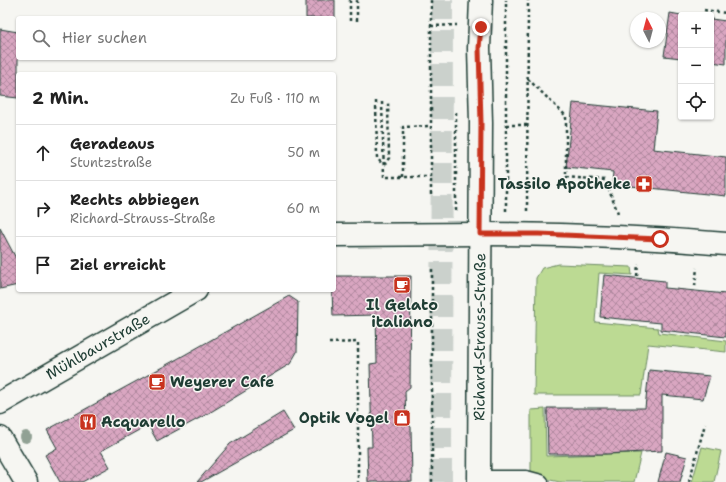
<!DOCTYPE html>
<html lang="de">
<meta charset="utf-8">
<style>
body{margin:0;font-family:"Shantell Sans",sans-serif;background:#f2f2f2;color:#222}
.controls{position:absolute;right:12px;top:12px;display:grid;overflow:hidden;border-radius:4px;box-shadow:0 1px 3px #0004}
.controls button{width:36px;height:36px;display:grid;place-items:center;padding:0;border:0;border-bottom:1px solid #e0e0e0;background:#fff;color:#222;font:20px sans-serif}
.compass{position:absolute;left:630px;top:12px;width:36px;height:36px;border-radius:50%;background:#fff;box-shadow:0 1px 3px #0004;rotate:354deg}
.stop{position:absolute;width:12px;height:12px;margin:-9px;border:3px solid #c8321e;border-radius:50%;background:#fff}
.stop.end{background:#c8321e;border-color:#fff;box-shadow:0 1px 4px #0008}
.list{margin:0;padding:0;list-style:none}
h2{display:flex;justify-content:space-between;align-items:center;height:52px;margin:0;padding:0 16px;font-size:17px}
h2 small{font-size:13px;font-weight:400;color:#767676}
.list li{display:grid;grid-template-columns:26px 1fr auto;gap:12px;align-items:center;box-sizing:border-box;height:56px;padding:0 16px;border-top:1px solid #e0e0e0}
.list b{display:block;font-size:15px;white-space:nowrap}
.list p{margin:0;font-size:13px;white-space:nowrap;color:#767676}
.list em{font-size:13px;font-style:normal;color:#767676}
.icon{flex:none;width:22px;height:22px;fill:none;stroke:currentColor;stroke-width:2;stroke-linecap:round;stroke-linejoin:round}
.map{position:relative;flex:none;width:726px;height:482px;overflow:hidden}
.search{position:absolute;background:#fff;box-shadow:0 1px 3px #0004;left:16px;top:16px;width:320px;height:44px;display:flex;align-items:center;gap:10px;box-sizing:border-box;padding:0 14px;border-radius:4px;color:#767676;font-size:15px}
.panel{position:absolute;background:#fff;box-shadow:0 1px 3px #0004;left:16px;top:72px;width:320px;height:220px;border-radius:4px}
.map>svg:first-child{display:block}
.garden{fill:#bcda93;stroke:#6e8c64}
.building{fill:url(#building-cross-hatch);stroke:#1f3d34}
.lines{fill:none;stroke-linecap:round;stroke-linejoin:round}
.highway-tunnel{stroke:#cbd1cc;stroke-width:22;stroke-dasharray:22 11;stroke-linecap:butt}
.lane-casing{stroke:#1f3d34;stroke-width:17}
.street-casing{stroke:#1f3d34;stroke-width:25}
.secondary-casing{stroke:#1f3d34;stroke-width:25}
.path{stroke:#1f3d34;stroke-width:2.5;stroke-dasharray:3 3;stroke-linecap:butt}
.lane{stroke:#f6f6f2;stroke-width:14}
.street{stroke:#f6f6f2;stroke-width:22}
.secondary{stroke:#f6f6f2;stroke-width:22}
.tree{fill:#91a194}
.route{stroke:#c8321e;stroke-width:5}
.labels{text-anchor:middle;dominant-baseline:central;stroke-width:3;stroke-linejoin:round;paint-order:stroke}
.poi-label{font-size:15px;font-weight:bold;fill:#1f3d34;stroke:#f6f6f2;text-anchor:end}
.street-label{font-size:15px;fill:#1f3d34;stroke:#f6f6f2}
</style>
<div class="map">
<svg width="726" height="482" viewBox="0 0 726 482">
<defs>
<pattern id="building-cross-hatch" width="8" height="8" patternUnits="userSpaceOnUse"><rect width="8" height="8" fill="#d9a6c1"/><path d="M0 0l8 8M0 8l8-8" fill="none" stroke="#af889e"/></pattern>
</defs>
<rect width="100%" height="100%" fill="#f6f6f2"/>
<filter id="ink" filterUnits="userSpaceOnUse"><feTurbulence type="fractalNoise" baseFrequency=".025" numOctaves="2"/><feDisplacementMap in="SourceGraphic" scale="8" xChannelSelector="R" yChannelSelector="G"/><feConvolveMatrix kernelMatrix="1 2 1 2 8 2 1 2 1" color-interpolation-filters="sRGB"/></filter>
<g filter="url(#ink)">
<path class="garden" d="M558,264L631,267L632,275L599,273L595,322L658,328L659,333L726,341V352L648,344L641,395H534L536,278L542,268Z
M545,409L546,456L641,453L634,482H560L531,476V410Z
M702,447L721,451L714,482H692Z"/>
<path class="building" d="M306,0H335V18H306Z
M670,13L681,15V58L664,56Z
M711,19L726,21V64L711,62Z
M0,29L18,32V98L0,96Z
M573,103L657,111L653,149L726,157V196L612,184L613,172L566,167Z
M0,228L18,262V285L0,289Z
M604,275L665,281V288L726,294V337L661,330V323L600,317Z
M334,276H411L410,387L405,391L406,422L411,427L412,482H368L367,447H372L370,364L377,363L376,315L333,316L332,290H334Z
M289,296L298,302L297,352L290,364L209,413L157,441L148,425L101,451L110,467L82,482H60L45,455L57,448L47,430L179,358Z
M649,370L710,376L703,399L662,395V451L606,454H548L547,408H645Z
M283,412L294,430L201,482H197L230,444Z
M666,452L687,457L680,482H658Z"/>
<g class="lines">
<path class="highway-tunnel" d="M441,482L442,0"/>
<defs>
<path id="lane" d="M479,478H526L541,482"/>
<path id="street" d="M480,234C562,234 644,237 726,244
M0,438L26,482"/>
<g id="secondary">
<path d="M334,235L480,234"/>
<path id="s1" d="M0,403L196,290"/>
<path id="s2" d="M479,482L481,123L479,48L481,0"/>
</g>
</defs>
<use href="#lane" class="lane-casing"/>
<use href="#street" class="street-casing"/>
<use href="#secondary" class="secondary-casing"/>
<path class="path" d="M350,0V23
M357,0V23
M431,0V195
M704,10L726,13
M431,26L457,25
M528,79L566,116V177L605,180L618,213
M376,101L377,158L383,165
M382,102L384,177H431
M506,125H527
M384,165L389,158L388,101
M403,177V127L431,126
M456,211V110
M506,211V0
M527,211L528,0
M432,269V482
M637,276L638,264
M695,286L697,268
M329,343L358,342V482
M689,482L705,424"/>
<use href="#lane" class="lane"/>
<use href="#street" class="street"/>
<use href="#secondary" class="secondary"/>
</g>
<circle class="tree" cx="26" cy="437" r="6"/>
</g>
<g class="lines" filter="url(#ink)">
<path class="route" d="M481,27L479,48L481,123L480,234H539L660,239"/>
</g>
<defs>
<symbol id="pharmacy-square" viewBox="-11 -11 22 22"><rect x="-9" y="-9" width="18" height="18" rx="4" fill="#c8321e" stroke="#f6f6f2"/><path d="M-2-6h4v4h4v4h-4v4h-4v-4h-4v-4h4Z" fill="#fff"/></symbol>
<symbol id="cafe-square" viewBox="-11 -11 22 22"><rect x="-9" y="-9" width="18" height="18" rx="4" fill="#c8321e" stroke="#f6f6f2"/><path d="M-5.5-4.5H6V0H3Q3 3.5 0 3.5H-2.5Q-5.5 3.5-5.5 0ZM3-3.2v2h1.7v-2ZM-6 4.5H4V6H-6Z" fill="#fff"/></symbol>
<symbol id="shop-square" viewBox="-11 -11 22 22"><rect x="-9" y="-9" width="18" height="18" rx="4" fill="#c8321e" stroke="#f6f6f2"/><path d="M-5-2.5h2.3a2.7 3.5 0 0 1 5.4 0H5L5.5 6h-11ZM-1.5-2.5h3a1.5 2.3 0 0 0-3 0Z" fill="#fff"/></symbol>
<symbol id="restaurant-square" viewBox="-11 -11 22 22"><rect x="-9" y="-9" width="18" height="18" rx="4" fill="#c8321e" stroke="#f6f6f2"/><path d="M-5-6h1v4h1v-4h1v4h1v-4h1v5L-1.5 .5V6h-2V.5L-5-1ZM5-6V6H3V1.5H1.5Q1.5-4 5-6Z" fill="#fff"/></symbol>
</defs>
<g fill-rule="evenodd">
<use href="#pharmacy-square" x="634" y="174" width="20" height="20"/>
<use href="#cafe-square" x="392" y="275" width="20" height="20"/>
<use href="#cafe-square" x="147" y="372" width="20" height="20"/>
<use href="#shop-square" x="392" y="408" width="20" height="20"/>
<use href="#restaurant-square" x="78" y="412" width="20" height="20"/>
</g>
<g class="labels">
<g class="poi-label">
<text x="631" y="184">Tassilo Apotheke</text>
<text x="402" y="305" text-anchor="middle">Il Gelato<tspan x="402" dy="17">italiano</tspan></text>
<text x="170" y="382" text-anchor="start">Weyerer Cafe</text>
<text x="389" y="418">Optik Vogel</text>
<text x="101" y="422" text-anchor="start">Acquarello</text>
</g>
<g class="street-label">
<text stroke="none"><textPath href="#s2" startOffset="145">Richard-Strauss-Straße</textPath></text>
<text stroke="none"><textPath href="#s1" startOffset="113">Mühlbaurstraße</textPath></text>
</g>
</g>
</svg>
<div class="controls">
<button>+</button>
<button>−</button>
<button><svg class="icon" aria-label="locate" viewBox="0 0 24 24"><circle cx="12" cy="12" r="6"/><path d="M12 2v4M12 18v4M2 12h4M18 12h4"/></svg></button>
</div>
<svg class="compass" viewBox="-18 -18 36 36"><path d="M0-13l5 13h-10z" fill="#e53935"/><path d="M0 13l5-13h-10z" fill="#767676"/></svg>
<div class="stop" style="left:660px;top:239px"></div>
<div class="stop end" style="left:481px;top:27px"></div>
<div class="search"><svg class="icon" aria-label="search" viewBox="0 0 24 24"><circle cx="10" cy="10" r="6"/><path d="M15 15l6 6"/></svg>Hier suchen</div>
<section class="panel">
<h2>2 Min.<small>Zu Fuß · 110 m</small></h2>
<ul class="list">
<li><svg class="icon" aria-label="ahead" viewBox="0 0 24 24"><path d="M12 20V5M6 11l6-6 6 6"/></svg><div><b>Geradeaus</b><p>Stuntzstraße</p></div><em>50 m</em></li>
<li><svg class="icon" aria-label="right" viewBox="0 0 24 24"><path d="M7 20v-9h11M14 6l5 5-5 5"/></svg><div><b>Rechts abbiegen</b><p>Richard-Strauss-Straße</p></div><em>60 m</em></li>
<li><svg class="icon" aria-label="arrive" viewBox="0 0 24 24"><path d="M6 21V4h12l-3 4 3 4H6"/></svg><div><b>Ziel erreicht</b></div></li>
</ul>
</section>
</div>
